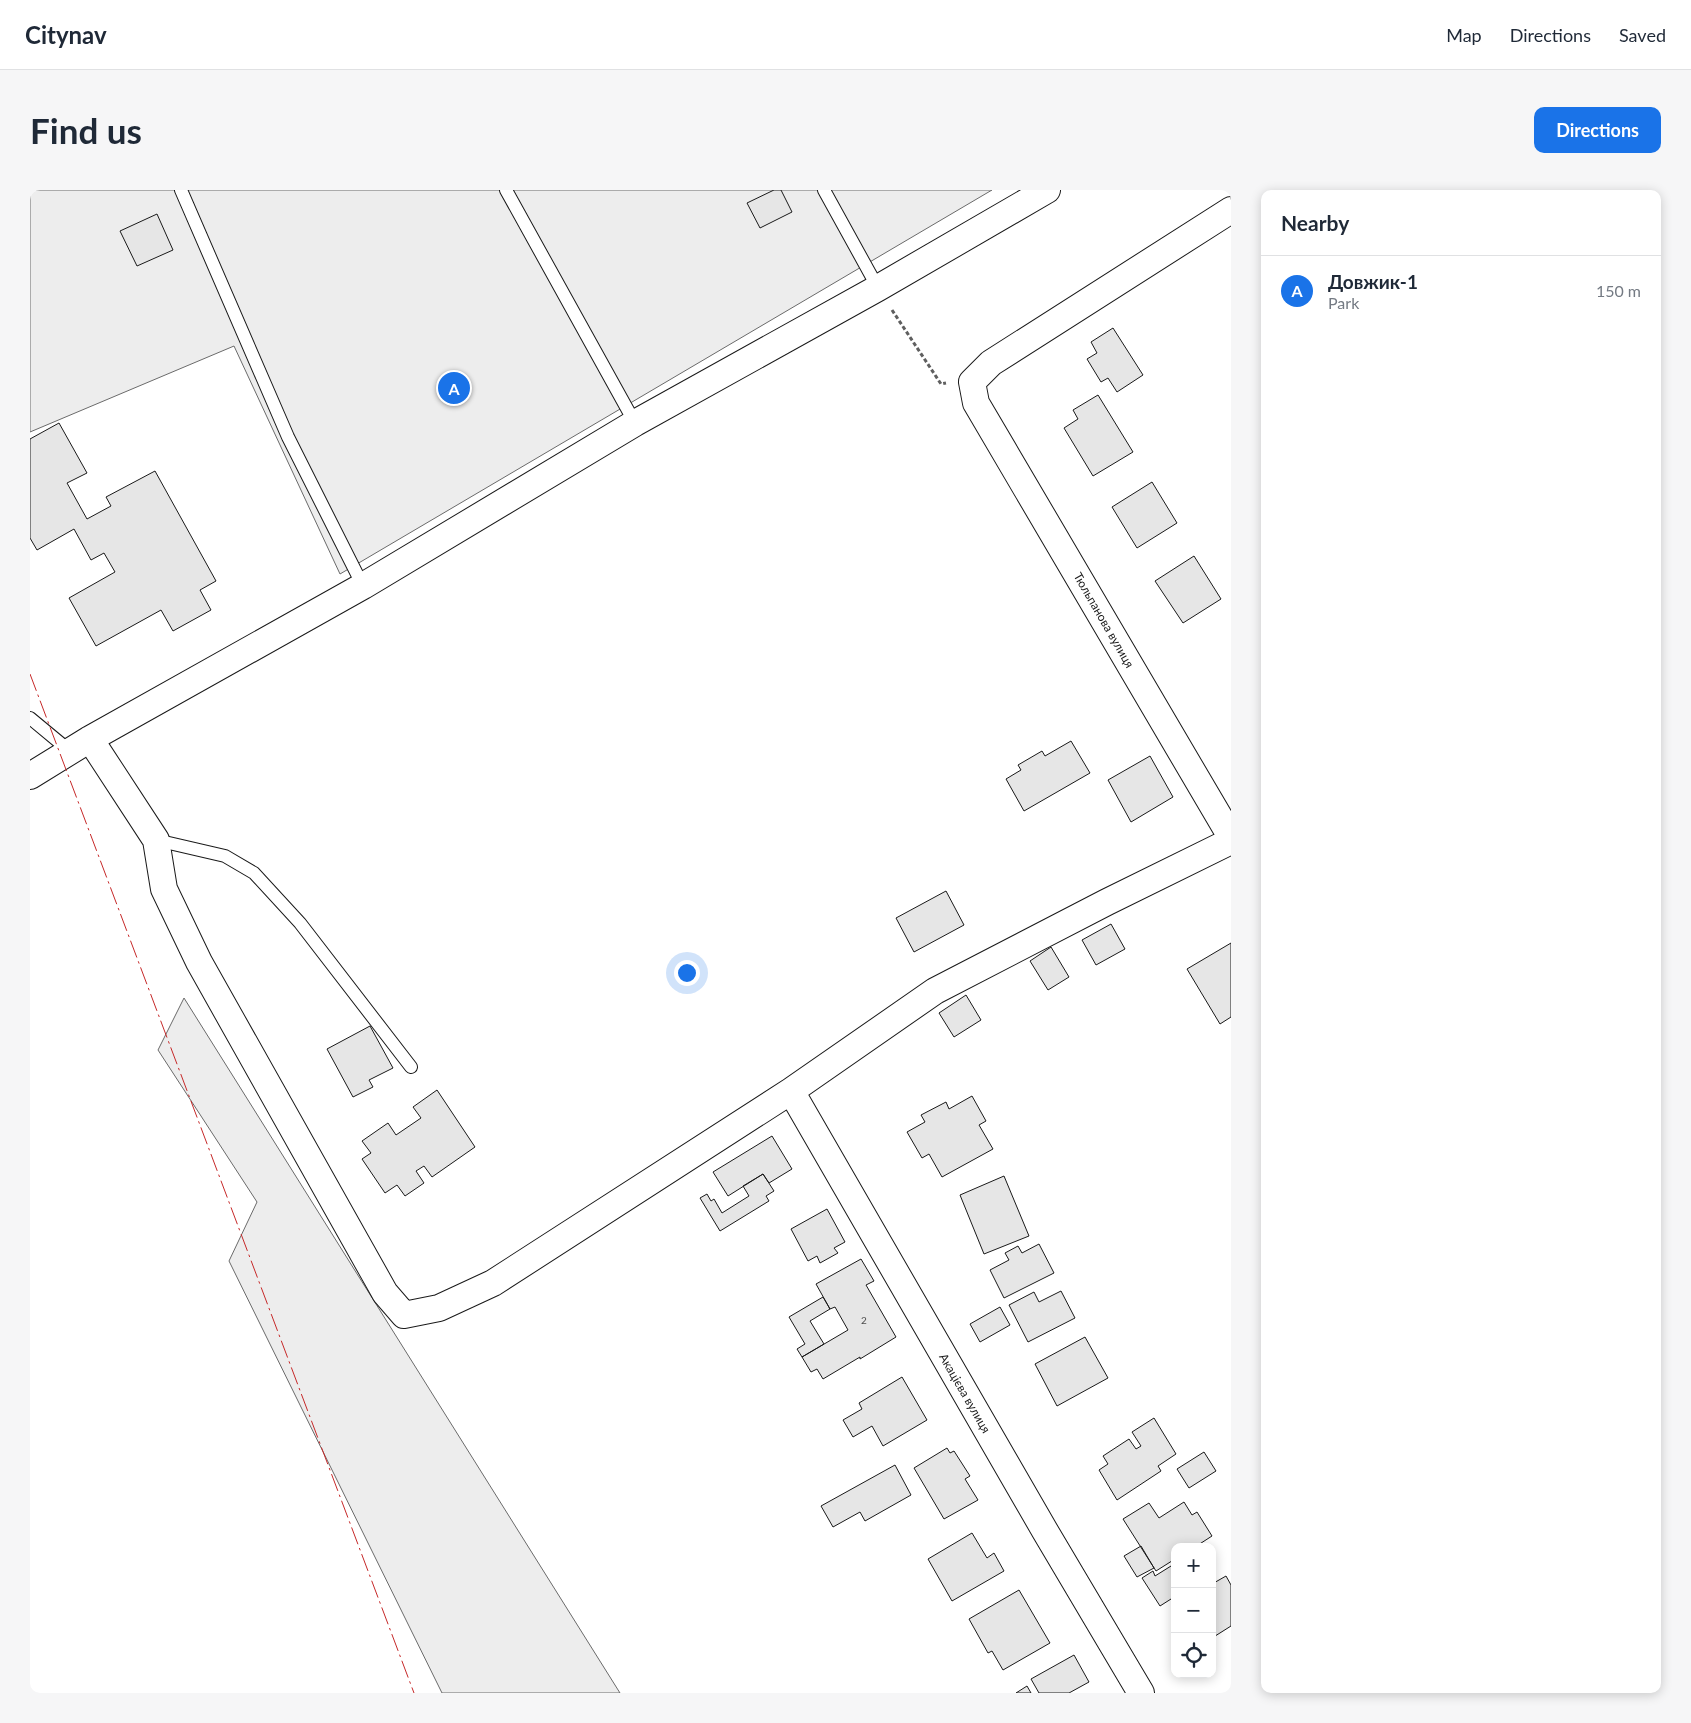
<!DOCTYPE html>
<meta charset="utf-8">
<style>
body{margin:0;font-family:Lato,sans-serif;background:#f6f6f7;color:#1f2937}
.controls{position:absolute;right:15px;bottom:15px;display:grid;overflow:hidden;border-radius:10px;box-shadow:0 2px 12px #0003}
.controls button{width:45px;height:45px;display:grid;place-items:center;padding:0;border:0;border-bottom:1px solid #e0e1e3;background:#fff;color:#1f2937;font:25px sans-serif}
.you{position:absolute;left:656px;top:782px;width:18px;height:18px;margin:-12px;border:4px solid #fff;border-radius:50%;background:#1a73e8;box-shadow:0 0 0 8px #1a73e833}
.badge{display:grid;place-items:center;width:32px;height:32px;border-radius:50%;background:#1a73e8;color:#fff;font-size:16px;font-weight:700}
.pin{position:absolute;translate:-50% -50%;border:2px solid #fff;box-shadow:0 1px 5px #0006}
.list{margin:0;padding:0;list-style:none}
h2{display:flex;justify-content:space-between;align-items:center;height:65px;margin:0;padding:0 20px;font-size:21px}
h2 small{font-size:16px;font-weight:400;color:#747a83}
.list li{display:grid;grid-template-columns:32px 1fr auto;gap:15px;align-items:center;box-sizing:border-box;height:70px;padding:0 20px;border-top:1px solid #e0e1e3}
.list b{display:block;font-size:19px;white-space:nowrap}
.list p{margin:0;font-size:16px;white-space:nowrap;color:#747a83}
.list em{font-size:16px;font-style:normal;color:#747a83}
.icon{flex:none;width:28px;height:28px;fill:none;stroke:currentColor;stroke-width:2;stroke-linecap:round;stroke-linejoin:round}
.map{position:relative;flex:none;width:1201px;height:1503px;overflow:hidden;border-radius:10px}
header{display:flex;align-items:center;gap:30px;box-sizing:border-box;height:70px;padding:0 25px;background:#fff;border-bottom:1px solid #e0e1e3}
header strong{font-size:24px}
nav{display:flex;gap:28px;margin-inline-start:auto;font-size:18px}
.intro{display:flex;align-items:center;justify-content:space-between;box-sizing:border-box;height:120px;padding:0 30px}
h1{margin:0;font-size:35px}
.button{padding:12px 22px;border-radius:10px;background:#1a73e8;color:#fff;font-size:18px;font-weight:700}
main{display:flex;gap:30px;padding:0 30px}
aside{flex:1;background:#fff;border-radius:10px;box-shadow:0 2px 12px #0003}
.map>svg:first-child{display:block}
.green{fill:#ededed;stroke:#6a6a6a}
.building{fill:#e6e6e6;stroke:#1a1a1a}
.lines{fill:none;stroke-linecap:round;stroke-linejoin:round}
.service-casing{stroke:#1a1a1a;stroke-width:14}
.minor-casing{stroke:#1a1a1a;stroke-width:28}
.path{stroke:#5f5f5f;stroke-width:3;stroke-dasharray:4 2.5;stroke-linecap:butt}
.service{stroke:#fff;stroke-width:12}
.minor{stroke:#fff;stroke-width:26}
.power{stroke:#c62828;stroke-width:1;stroke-dasharray:18 4 2.5 4;stroke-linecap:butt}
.labels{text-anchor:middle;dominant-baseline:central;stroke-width:4;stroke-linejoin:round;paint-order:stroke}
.number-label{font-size:10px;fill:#4d4d4d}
.street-label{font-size:12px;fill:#1a1a1a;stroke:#fff}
</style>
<header>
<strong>Citynav</strong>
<nav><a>Map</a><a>Directions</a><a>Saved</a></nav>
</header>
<div class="intro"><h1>Find us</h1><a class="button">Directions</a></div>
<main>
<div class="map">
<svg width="1201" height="1503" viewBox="0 0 1201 1503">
<rect width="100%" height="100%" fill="#fff"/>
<path class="green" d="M0,0H962L310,384L204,156L0,242Z
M154,808L590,1503H412L199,1071L227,1012L128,860Z"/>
<path class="building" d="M744,0H751L762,22L730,38L717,13Z
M127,24L143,60L107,76L90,41Z
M1083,138L1113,185L1087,202L1078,188L1071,192L1057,169L1067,163L1061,152Z
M1068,205L1103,262L1063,286L1034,238L1048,229L1043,220Z
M29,233L57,283L37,293L57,329L81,316L76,307L125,281L186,391L170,400L181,420L143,441L131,420L66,456L39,408L85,382L74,363L61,370L44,339L7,360L0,348V249Z
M1122,292L1147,333L1107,358L1082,317Z
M1164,366L1191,409L1153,433L1125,391Z
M1041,551L1060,583L994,621L976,589L991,580L988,575L1012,561L1015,566Z
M1120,566L1143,607L1101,632L1078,590Z
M916,701L934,735L884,762L866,728Z
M1081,734L1095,759L1066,775L1052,750Z
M1201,753V827L1190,834L1157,779Z
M1021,757L1039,787L1018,800L1000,771Z
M936,805L951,830L924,847L909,823Z
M340,836L363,878L339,890L343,897L323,907L297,859Z
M407,900L445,957L402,987L394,976L386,981L394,993L375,1006L367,995L355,1003L332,969L341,963L332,951L358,933L366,945L391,928L383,917Z
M942,906L956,931L949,935L963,959L912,987L899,964L892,968L877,942L895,932L891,925L916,912L919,919Z
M742,946L762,979L739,993L733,984L698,1006L683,982Z
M733,984L744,1001L736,1006L739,1011L690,1041L670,1008L677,1004L681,1011L684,1009L692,1023L719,1006L713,996Z
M974,986L999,1046L954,1064L930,1005Z
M797,1019L815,1052L804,1058L808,1063L790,1073L787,1066L778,1071L761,1039Z
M1009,1054L1024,1083L974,1108L960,1080L979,1070L975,1063L988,1056L992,1063Z
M831,1069L844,1091L836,1095L866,1147L830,1169V1167L793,1189L787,1179L781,1182L772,1167L818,1140L805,1117L800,1119L786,1094Z
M1031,1101L1045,1128L998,1152L979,1115L1004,1102L1009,1112Z
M793,1107L800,1119L780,1131L794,1154L772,1167L767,1159L775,1154L759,1127Z
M970,1117L980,1135L950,1152L940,1134Z
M1055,1147L1078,1188L1027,1216L1005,1174Z
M872,1187L897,1230L853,1256L842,1236L823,1247L813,1230L832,1219L829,1213Z
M1124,1228L1146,1264L1128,1276L1131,1281L1087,1310L1069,1280L1078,1274L1073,1266L1099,1249L1106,1259L1111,1256L1102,1242Z
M917,1258L920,1263L924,1261L940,1286L935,1289L948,1310L914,1329L884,1278Z
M1174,1262L1186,1281L1159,1298L1147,1279Z
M865,1275L881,1305L835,1331L830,1322L803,1337L791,1316Z
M1154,1312L1162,1325L1167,1322L1182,1346L1165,1357H1145V1369L1126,1381L1093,1329L1119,1313L1129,1328Z
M942,1343L957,1368L964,1363L974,1381L922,1411L898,1369Z
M1111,1356L1124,1378L1107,1387L1094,1366Z
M1141,1376L1145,1383V1415L1141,1409L1130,1416L1112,1388L1123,1381L1125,1386Z
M1196,1386L1201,1395V1436L1182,1448V1394Z
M989,1400L1020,1453L973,1480L962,1461L958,1463L939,1429Z
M1044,1465L1059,1492L1039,1503H1009L1001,1489Z
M997,1496L1001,1503H986Z"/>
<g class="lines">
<defs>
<path id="service" d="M151,0L258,247L333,396
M476,0L605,233
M794,0L848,98
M0,528L41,562
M126,650L195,666L224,683L270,733L381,877"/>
<path id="minor" d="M1201,20L961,173L942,192L946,213L1201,647
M60,549L126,650L134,699L169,772L355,1103L374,1125L409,1118L463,1093L761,901L905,801L1077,712L1201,651
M0,586L60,549L333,396L605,233L848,98L1017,0
M761,901L1015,1341L1111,1503"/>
</defs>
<use href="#service" class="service-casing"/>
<use href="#minor" class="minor-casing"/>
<path class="path" d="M862,120L911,194L916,193"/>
<use href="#service" class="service"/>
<use href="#minor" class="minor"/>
<path class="power" d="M0,484L384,1503"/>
</g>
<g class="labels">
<g class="number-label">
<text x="834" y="1130">2</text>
</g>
<g class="street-label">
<text transform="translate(1074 430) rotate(60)">Тюльпанова вулиця</text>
<text transform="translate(935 1203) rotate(60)">Акацієва вулиця</text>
</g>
</g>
</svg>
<div class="controls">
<button>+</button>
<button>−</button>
<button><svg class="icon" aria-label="locate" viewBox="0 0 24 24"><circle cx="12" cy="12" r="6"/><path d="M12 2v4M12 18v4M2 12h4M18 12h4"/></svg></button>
</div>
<div class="you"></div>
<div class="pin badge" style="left:424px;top:198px">A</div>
</div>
<aside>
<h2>Nearby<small></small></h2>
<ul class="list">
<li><span class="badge">A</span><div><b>Довжик-1</b><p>Park</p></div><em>150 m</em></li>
</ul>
</aside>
</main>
